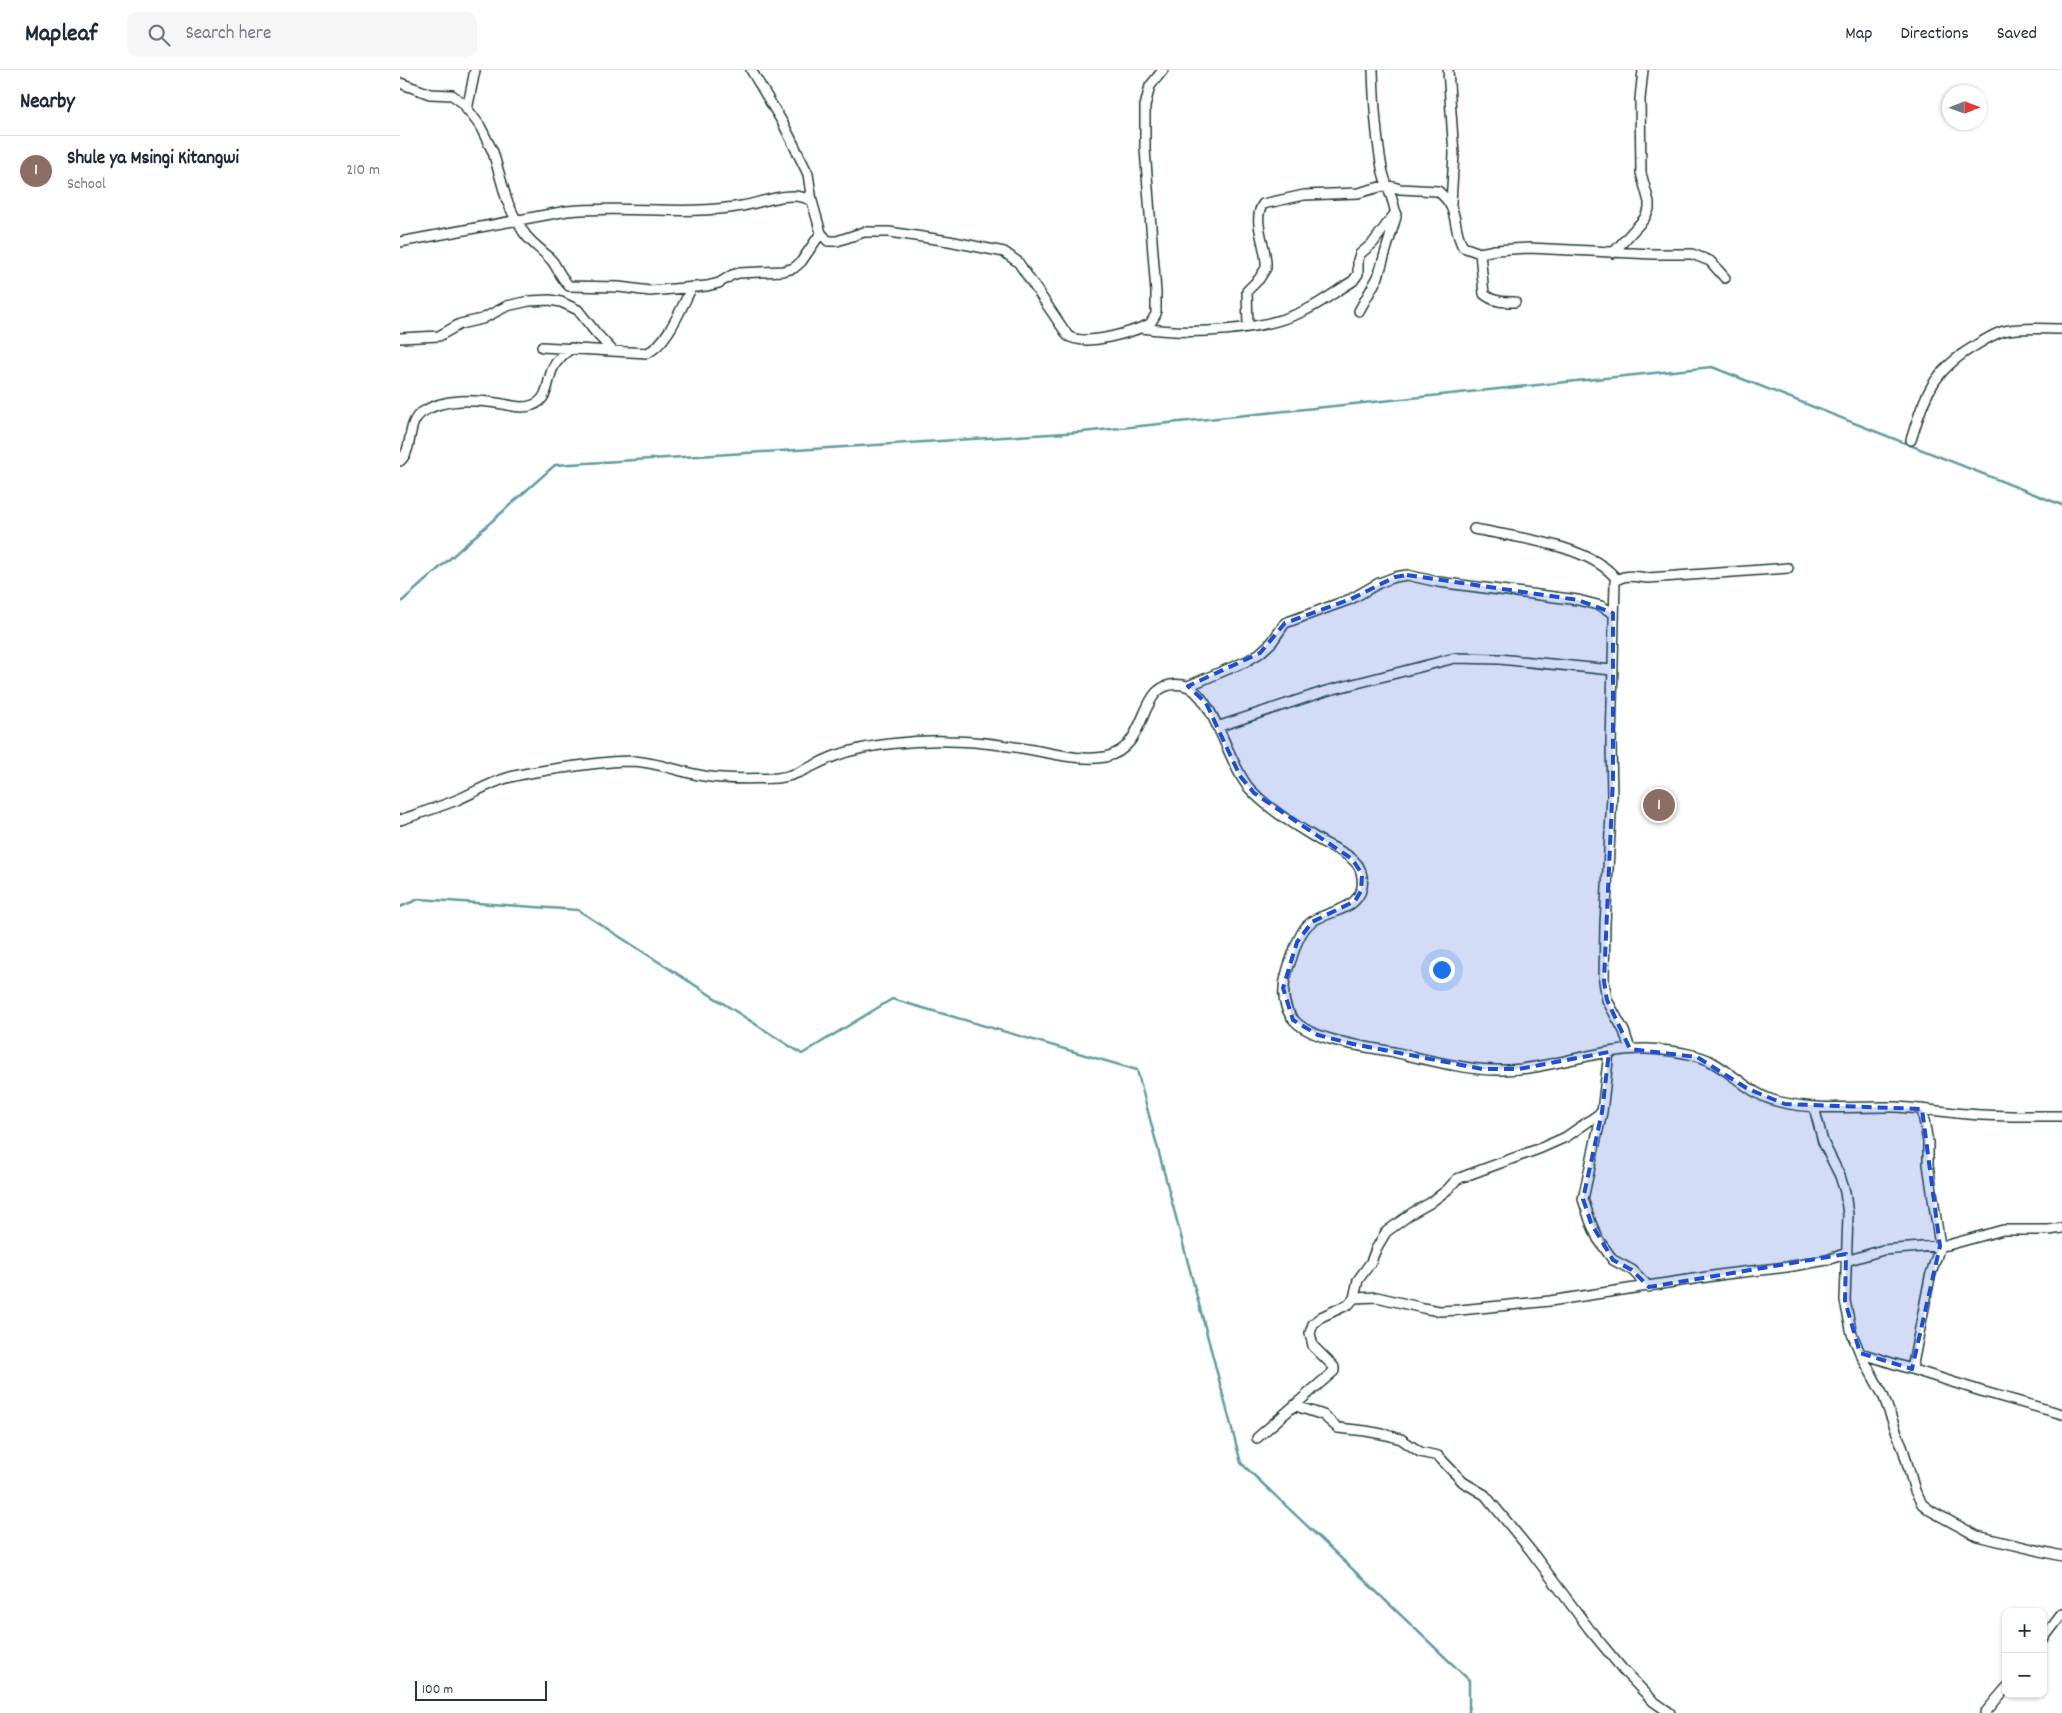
<!DOCTYPE html>
<meta charset="utf-8">
<style>
body{margin:0;font-family:Dekko,sans-serif;background:#f6f6f7;color:#1f2937}
.controls{position:absolute;right:15px;bottom:15px;display:grid;overflow:hidden;border-radius:10px;box-shadow:0 1px 4px #0004}
.controls button{width:45px;height:45px;display:grid;place-items:center;padding:0;border:0;border-bottom:1px solid #e0e1e3;background:#fff;color:#1f2937;font:25px sans-serif}
.compass{position:absolute;left:1542px;top:15px;width:45px;height:45px;border-radius:50%;background:#fff;box-shadow:0 1px 4px #0004;rotate:89deg}
.scale{position:absolute;left:15px;bottom:12px;width:132px;box-sizing:border-box;padding-left:5px;border:2px solid #1f3d34;border-top:0;font-size:14px;line-height:18px;white-space:nowrap;color:#1f3d34;-webkit-text-stroke:4px #fff;paint-order:stroke}
.you{position:absolute;left:1041px;top:899px;width:18px;height:18px;margin:-12px;border:4px solid #fff;border-radius:50%;background:#1a73e8;box-shadow:0 0 0 8px #1a73e833}
.badge{display:grid;place-items:center;width:32px;height:32px;border-radius:50%;background:#111827;color:#fff;font-size:16px;font-weight:700}
.pin{position:absolute;translate:-50% -50%;border:2px solid #fff;box-shadow:0 1px 5px #0006}
.list{margin:0;padding:0;list-style:none}
h2{display:flex;justify-content:space-between;align-items:center;height:65px;margin:0;padding:0 20px;font-size:21px}
h2 small{font-size:16px;font-weight:400;color:#747a83}
.list li{display:grid;grid-template-columns:32px 1fr auto;gap:15px;align-items:center;box-sizing:border-box;height:70px;padding:0 20px;border-top:1px solid #e0e1e3}
.list b{display:block;font-size:19px;white-space:nowrap}
.list p{margin:0;font-size:16px;white-space:nowrap;color:#747a83}
.list em{font-size:16px;font-style:normal;color:#747a83}
.icon{flex:none;width:28px;height:28px;fill:none;stroke:currentColor;stroke-width:2;stroke-linecap:round;stroke-linejoin:round}
.map{position:relative;flex:none;width:1662px;height:1643px;overflow:hidden}
header{display:flex;align-items:center;gap:30px;box-sizing:border-box;height:70px;padding:0 25px;background:#fff;border-bottom:1px solid #e0e1e3}
header strong{font-size:24px}
nav{display:flex;gap:28px;margin-inline-start:auto;font-size:18px}
.search{width:350px;height:45px;background:#f6f6f7;display:flex;align-items:center;gap:12px;box-sizing:border-box;padding:0 18px;border-radius:10px;color:#747a83;font-size:19px}
main{display:flex}
aside{flex:1;background:#fff}
.map>svg:first-child{display:block}
.lines{fill:none;stroke-linecap:round;stroke-linejoin:round}
.stream{stroke:#609d9e;stroke-width:2.5}
.minor-casing{stroke:#1f3d34;stroke-width:12}
.minor{stroke:#fff;stroke-width:9}
.marked{fill:#1d4ed8;fill-opacity:0.2;stroke:#1d4ed8;stroke-width:4;stroke-dasharray:10 6;stroke-linejoin:round}
</style>
<header>
<strong>Mapleaf</strong>
<div class="search"><svg class="icon" aria-label="search" viewBox="0 0 24 24"><circle cx="10" cy="10" r="6"/><path d="M15 15l6 6"/></svg>Search here</div>
<nav><a>Map</a><a>Directions</a><a>Saved</a></nav>
</header>
<main>
<aside>
<h2>Nearby<small></small></h2>
<ul class="list">
<li><span class="badge" style="background:#8d6e63">1</span><div><b>Shule ya Msingi Kitangwi</b><p>School</p></div><em>210 m</em></li>
</ul>
</aside>
<div class="map">
<svg width="1662" height="1643" viewBox="0 0 1662 1643">
<rect width="100%" height="100%" fill="#fff"/>
<filter id="ink" filterUnits="userSpaceOnUse"><feTurbulence type="fractalNoise" baseFrequency=".02" numOctaves="2"/><feDisplacementMap in="SourceGraphic" scale="10" xChannelSelector="R" yChannelSelector="G"/><feConvolveMatrix kernelMatrix="1 2 1 2 8 2 1 2 1" color-interpolation-filters="sRGB"/></filter>
<g filter="url(#ink)">
<g class="lines">
<path class="stream" d="M0,533L155,395L682,362L1312,297L1662,435
M0,837L19,829L178,840L402,984L492,929L737,1000L841,1393L1069,1610V1643"/>
<defs>
<path id="minor" d="M351,0L384,55L408,104L412,131
M1048,0L1054,84L1051,133
M0,13L30,24L52,25L63,33L80,56L93,82L107,131L116,150
M67,40L75,0
M118,149C122,169 141,177 153,192C158,200 162,209 169,216L219,217L250,221L307,216L319,213L332,205L339,203L383,201L394,198L401,192L421,163
M0,172L167,141C225,135 285,146 342,136C365,132 391,119 412,131L421,163L428,171H437L464,162H489L549,171L604,182L618,192L668,266C686,277 732,262 750,254L756,244V222L745,79V36L750,16L763,0
M1080,183L1095,180L1129,178L1253,184H1292L1310,191L1325,208
M1213,183L1244,149L1249,139V132L1241,103L1240,29L1243,0
M959,241L978,207L996,147C995,130 985,115 982,98C976,66 974,33 973,0
M848,257L847,221L859,209L866,198C868,178 851,151 863,134L904,125L958,123L987,115L1000,119L1038,121C1061,140 1051,155 1063,177L1080,183L1084,224C1093,232 1104,232 1115,232
M742,258C790,265 864,262 908,239C924,231 938,220 953,211L958,204V190L960,184L973,173L996,142
M0,268L39,266L60,254L82,249L107,236L129,231L150,230L161,232L178,240L196,263L213,281
M142,277L247,283C267,275 282,236 292,217
M1511,370C1525,325 1532,302 1573,277C1583,271 1593,264 1604,261C1620,257 1645,259 1662,259
M0,391C14,379 6,354 21,343C43,327 77,330 103,334C112,336 123,339 133,335C148,330 147,313 152,300C156,290 164,284 172,278
M1074,459C1114,467 1192,475 1217,510
M788,616L847,591L860,583L872,572L885,553L951,529L979,513L995,507L1007,505L1038,512L1178,530L1201,536L1213,543
M817,657L926,621L1055,588L1099,589L1212,600
M0,750C20,743 40,737 59,729C75,722 90,713 107,708C127,702 149,700 169,697C190,694 211,691 232,691C257,692 280,702 304,706C327,710 354,709 377,708C398,706 416,693 435,686C467,674 516,670 549,671C577,671 605,675 633,680C656,684 682,691 705,687C753,677 735,607 783,615C812,620 828,694 849,718C867,738 893,754 916,768C929,777 951,783 959,797C962,802 963,811 962,817C956,845 920,839 905,858C899,866 895,877 892,887C883,910 877,936 898,954C919,972 971,977 998,983C1028,990 1071,1001 1101,1000C1150,1000 1197,978 1246,979C1267,980 1289,982 1308,990C1335,1003 1349,1025 1380,1032C1418,1041 1456,1036 1495,1037C1519,1038 1543,1042 1568,1044C1599,1047 1631,1046 1662,1046
M1230,979L1224,961L1207,930L1204,911L1205,854L1212,726L1211,674L1215,512C1223,503 1237,507 1248,508L1388,498
M1209,982L1202,1042L1183,1129L1191,1153L1198,1169L1213,1190L1232,1200L1249,1217
M1414,1037L1423,1072L1440,1106L1445,1122L1448,1145L1445,1231L1452,1264L1460,1283L1483,1325L1504,1382L1515,1421L1522,1434L1531,1441L1577,1466L1662,1486
M1446,1191L1483,1180L1548,1175L1603,1160H1649L1662,1158
M954,1228L977,1227L1023,1238L1039,1241L1060,1240L1150,1231L1326,1204L1387,1197L1427,1190L1447,1183
M1460,1283L1581,1321L1662,1344
M1512,1299L1530,1207L1540,1176L1528,1094V1072L1522,1039
M896,1336L923,1345L938,1358L966,1361L987,1365L1001,1369L1020,1382L1038,1386L1063,1412L1085,1425L1131,1481L1190,1560L1224,1601L1253,1631L1270,1643
M857,1368L934,1301V1297L913,1276L910,1263L913,1254L921,1247L949,1234L954,1228L958,1210L971,1192L976,1179L986,1162L1012,1143L1030,1133L1047,1120L1057,1109L1141,1078L1166,1067L1202,1042
M1643,1569L1662,1544
M1585,1643L1606,1618"/>
</defs>
<use href="#minor" class="minor-casing"/>
<use href="#minor" class="minor"/>
</g>
</g>
<path class="marked" d="M1007,505L1178,530L1213,543V709L1204,911L1207,930L1230,979L1297,987L1348,1019L1385,1034L1522,1039L1540,1176L1512,1299L1460,1283L1445,1231L1446,1184L1249,1217L1232,1200L1213,1190L1191,1153L1183,1129L1202,1042L1209,982L1119,999H1082L953,974L918,965L893,950L883,918L897,872L912,852L955,831L961,821L962,804L952,789L854,723L840,706L806,633L788,616L860,583L885,553L951,529L995,507Z"/>
</svg>
<div class="controls">
<button>+</button>
<button>−</button>
</div>
<svg class="compass" viewBox="-18 -18 36 36"><path d="M0-13l5 13h-10z" fill="#e53935"/><path d="M0 13l5-13h-10z" fill="#747a83"/></svg>
<div class="scale">100 m</div>
<div class="you"></div>
<div class="pin badge" style="left:1259px;top:735px;background:#8d6e63">1</div>
</div>
</main>
